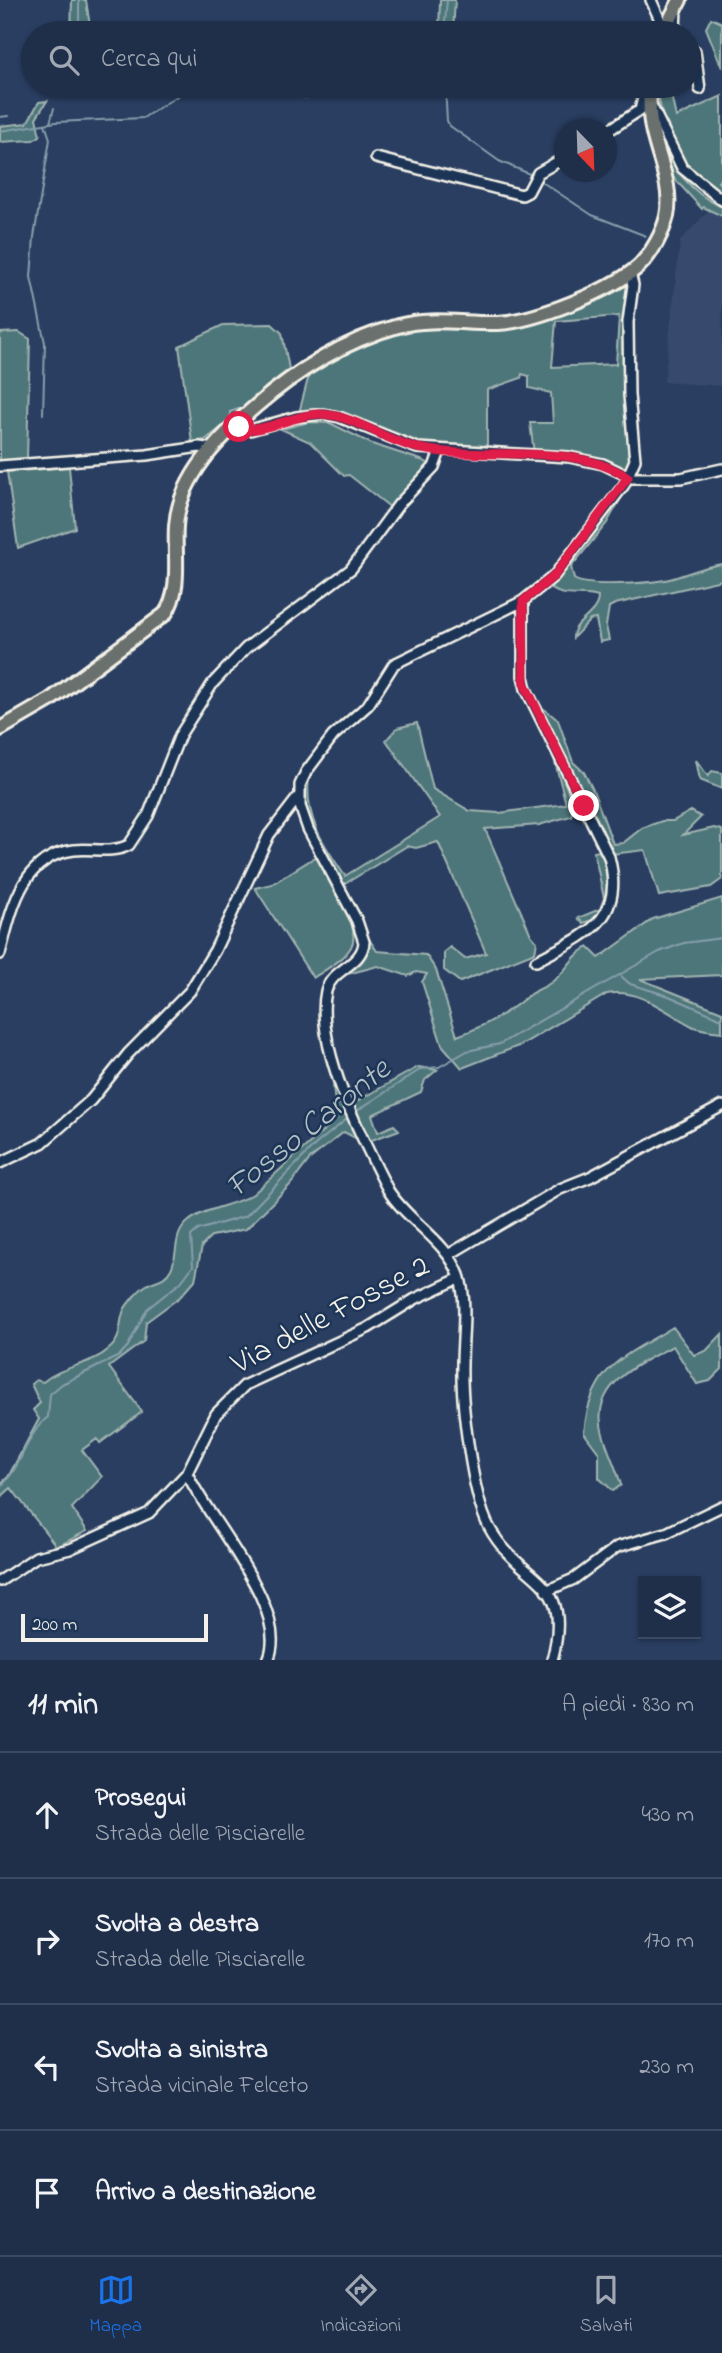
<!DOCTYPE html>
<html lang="it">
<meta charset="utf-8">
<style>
body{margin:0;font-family:"Indie Flower",sans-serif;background:#273650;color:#f1f3f6}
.controls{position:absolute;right:21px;bottom:21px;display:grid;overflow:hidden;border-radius:0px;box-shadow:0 2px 5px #0004}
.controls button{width:63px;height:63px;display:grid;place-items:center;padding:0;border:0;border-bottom:2px solid #3c4a61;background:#1f2e49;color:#f1f3f6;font:35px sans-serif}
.compass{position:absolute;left:554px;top:119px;width:63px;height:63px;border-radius:50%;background:#1f2e49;box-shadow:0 2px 5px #0004;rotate:157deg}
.scale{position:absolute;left:21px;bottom:18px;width:187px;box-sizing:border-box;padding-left:7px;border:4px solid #f4f1e8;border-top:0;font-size:19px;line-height:24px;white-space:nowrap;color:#f4f1e8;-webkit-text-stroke:5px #1d3557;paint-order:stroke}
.stop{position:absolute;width:21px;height:21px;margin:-16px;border:5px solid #e11d48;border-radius:50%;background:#fff}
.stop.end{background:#e11d48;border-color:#fff;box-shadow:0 2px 7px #0008}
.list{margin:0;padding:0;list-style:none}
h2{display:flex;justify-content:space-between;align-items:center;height:91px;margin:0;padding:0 28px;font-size:30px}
h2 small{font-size:23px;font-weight:400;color:#a1a8b4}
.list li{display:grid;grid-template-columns:46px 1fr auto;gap:21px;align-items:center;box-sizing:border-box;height:126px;padding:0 28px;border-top:2px solid #3c4a61}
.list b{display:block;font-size:26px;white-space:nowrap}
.list p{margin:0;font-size:23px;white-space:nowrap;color:#a1a8b4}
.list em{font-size:23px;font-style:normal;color:#a1a8b4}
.icon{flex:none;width:38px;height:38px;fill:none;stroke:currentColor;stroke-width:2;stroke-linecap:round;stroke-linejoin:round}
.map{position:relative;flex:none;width:722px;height:1660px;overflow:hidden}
.search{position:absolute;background:#1f2e49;box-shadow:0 2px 5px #0004;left:21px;right:21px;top:21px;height:77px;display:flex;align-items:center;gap:18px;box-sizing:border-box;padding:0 24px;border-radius:38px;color:#a1a8b4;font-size:26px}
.sheet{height:595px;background:#1f2e49}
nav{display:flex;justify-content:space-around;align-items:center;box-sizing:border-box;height:98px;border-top:2px solid #3c4a61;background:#1f2e49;font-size:19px;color:#a1a8b4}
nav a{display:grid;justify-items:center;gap:4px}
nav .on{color:#1a73e8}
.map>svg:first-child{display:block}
.built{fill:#37496e}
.green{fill:#4e767a;stroke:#a1b4b1;stroke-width:2;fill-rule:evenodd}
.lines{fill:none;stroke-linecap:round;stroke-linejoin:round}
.stream{stroke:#869fab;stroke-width:2}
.minor-casing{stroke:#f4f1e8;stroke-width:14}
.major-casing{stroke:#f4f1e8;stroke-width:18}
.minor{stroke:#1d3557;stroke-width:9}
.major{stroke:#6a706d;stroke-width:12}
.route{stroke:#e11d48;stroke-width:9}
.labels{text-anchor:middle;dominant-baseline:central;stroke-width:5;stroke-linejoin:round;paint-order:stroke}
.street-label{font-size:32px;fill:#f4f1e8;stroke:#1d3557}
.water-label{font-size:33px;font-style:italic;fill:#b4c1c5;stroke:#1d3557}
</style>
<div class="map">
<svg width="722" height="1660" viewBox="0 0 722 1660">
<rect width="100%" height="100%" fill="#293e61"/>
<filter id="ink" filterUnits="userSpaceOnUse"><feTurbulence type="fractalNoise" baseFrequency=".0143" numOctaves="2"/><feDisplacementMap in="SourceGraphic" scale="14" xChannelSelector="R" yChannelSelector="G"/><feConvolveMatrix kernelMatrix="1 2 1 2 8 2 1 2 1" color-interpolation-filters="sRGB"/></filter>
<g filter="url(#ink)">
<path class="built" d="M709,210L722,216V386L664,382L680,241Z"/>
<path class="green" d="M72,0H86L90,26L86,33H71Z
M440,0H455L453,33H439Z
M711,18L722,23V68L706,28Z
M658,86H669L676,117L722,96V177L718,182L722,186V195C711,186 696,178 687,168C670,146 659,113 658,86Z
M47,101L36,118L40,136L33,140L0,142V126L27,123L39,102Z
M658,136C672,167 690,193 722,207V216L703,207L702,209L671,175Z
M622,286L629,288C624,324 623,359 625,396C626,420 636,448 626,471L534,453L530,423H553L551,393L529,388V376L522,374L521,378L487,390V444L479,450C460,449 436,451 419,445C378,432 343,406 299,413L309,375L337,357L397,333L438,327H523L558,316ZM619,316L616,364L552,367L556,321Z
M272,324L282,333L290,374L245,407L230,412L231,420L205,440L192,442L179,346L223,325Z
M19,332L30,339L27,459L0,461V333Z
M309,422L330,423L372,444L424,461L429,464L428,469L391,508L349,475L344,476L310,442L281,429Z
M69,467L75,528L18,548L7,472Z
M629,484L607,523L571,567L574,579C587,588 647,583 665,580C684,576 700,567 722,564V580L615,604L609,607L606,626L609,640L600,642L596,619L590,620L573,638C572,621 598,615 598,597C580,591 561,601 547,584Z
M538,704L558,720L573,762L584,772L593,790L613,844L623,843L642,828L662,821H673L691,811L701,817L683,835L714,828L722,830V879L711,887L659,896L645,850L612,854Z
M417,723L433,789L470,811L499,813L566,804L551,747L574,807L571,816L539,825L485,829L531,935L537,942L535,952L460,982L444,970V952L450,947L465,959L486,953L438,842L416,848L407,846L343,885C329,868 301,816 303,793C303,788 307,782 309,777C304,817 323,844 345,876L440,817L386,740L397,728Z
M696,760L708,776L712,771L722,773V789L700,780Z
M599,851C613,874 611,893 601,917L583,923L578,918L600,909L604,898L594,852Z
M317,856C328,877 363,926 351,947C343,961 326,969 313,978L255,888L272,884Z
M722,898V975L640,979L722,1012V1032C713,1031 702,1030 694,1027C666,1013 641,988 607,994L521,1045L462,1068L442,1045L422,982L427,974L416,972L408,976L378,966L340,976L363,956L367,936L377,951L426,955L436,970L457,1036C486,1026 507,1014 529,995C536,990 546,987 553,981C570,968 569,958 588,947L599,958L653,919Z
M418,1067L437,1070L425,1080L421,1092L372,1115L378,1132L394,1125L399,1130L369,1141L352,1104Z
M333,1085L359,1140L344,1132L310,1159L290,1185L246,1229L212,1236L202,1246L195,1280L180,1297L146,1322L144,1341L109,1367L142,1412L100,1443L97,1439L82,1450L102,1477L72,1508L87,1531L57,1547L11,1488L0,1498V1484L8,1477L39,1419L33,1410L40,1403L31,1384L36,1380L43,1382C63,1365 90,1366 109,1349C123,1338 118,1324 124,1310C127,1304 139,1290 145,1286C155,1279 164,1282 171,1269C179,1253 172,1234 189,1221C207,1207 234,1206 253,1194L331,1124L336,1114Z
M673,1327L694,1355L706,1351L722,1334V1369L710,1381L697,1384L673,1346C642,1362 595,1382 601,1424C602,1440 617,1468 621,1485L613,1491L599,1478V1453L584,1433C590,1367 622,1358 673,1327Z"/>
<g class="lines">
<path class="stream" d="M79,33V0
M444,33L447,0
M210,86L225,92L246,86L306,98L348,86
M445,86L447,121L450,126L499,161L532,175
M72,90L74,86
M0,117L8,116
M50,123L54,108
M0,131L56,122L143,118L182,93L208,86
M539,180L592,215L646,236
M43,414L45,343L31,277L34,237L50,139L45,124
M621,976L630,984L669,996L722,1019
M355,1112L421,1069L439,1067L467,1051L500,1044L659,952L684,943L722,938
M0,1487C22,1468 25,1435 48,1417L50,1394L62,1384L119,1356L128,1346L147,1309L181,1282L193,1266L191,1236L198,1230L246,1216L316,1144L348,1118"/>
<defs>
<path id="minor" d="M651,0L664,29
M675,33L676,8
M689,50L695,51L700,89
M650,103L682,168L722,200
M606,132L640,110L646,86
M376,158L522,195L528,192L538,173L564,158
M236,425L250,430L296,417L324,414L339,417L417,448L569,457L603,464L632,478H681L722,469
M0,466L147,455L199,447L213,449
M523,601V676L526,689L609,857C626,922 584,935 536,961
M0,954C11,912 21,856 74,850C93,848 112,854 129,845L148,816L180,735L213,683L246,648L351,569L399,504L434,467L440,451
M0,1163L42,1143L91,1100L128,1054L190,991L215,950L269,835L299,796
M448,1255L560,1189L590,1177L722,1106
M187,1473C207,1519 292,1610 268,1660
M0,1581L36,1557L70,1549L149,1513L187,1473L216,1414L245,1385L368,1328L415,1299L460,1278
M546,1591L574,1579L617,1547L666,1533L722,1506
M552,1660C575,1574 521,1586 489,1527C472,1495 461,1403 462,1365C462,1337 468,1302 459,1275C446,1240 407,1221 388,1190C363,1141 314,1046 326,991C332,968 362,966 364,942L357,921L308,829L300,806V785L306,772L333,736L368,705L394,664L523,601L554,576L624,485L635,460L629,395L628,322L633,285L630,273"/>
<path id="major" d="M663,33L680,0
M0,729L50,700L165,614C182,590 174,555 176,526C179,477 221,436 256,406C296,371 346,340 398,326C431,317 464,324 498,323C535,321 611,291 639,266C652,253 663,233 667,216C673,188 659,160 653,133C649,117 649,102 650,86"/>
</defs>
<use href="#minor" class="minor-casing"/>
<use href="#major" class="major-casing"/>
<use href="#minor" class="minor"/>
<use href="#major" class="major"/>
</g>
</g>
<g class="lines" filter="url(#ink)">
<path class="route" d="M239,427C258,437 298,412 322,414C356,416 385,441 418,448C486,463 566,439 628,477L554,576L523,601L524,683L584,806"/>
</g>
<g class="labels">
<g class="street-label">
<text transform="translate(331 1316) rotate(-28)">Via delle Fosse 2</text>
</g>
<g class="water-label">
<text transform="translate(309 1129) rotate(-39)">Fosso Caronte</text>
</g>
</g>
</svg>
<div class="controls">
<button><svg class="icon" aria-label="layers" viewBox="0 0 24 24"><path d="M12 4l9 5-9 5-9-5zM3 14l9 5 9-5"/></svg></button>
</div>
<svg class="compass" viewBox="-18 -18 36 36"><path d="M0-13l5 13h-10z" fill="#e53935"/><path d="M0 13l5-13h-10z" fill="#a1a8b4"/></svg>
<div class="scale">200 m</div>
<div class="stop" style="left:239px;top:427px"></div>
<div class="stop end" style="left:584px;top:806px"></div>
<div class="search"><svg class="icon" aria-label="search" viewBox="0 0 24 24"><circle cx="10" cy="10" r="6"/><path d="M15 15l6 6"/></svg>Cerca qui</div>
</div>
<section class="sheet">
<h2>11 min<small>A piedi · 830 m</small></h2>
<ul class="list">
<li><svg class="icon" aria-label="ahead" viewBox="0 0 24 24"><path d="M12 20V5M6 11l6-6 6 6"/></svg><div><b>Prosegui</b><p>Strada delle Pisciarelle</p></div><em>430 m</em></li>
<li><svg class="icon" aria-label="right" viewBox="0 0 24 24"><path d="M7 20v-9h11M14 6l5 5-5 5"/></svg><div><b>Svolta a destra</b><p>Strada delle Pisciarelle</p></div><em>170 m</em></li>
<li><svg class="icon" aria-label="left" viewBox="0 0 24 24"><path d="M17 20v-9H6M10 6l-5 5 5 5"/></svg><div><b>Svolta a sinistra</b><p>Strada vicinale Felceto</p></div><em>230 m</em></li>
<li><svg class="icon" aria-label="arrive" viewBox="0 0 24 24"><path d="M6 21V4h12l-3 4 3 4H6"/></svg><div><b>Arrivo a destinazione</b></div></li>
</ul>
</section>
<nav>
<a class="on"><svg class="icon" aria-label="map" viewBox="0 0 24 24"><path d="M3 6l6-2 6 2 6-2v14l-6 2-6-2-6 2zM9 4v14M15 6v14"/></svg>Mappa</a>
<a><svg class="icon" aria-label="directions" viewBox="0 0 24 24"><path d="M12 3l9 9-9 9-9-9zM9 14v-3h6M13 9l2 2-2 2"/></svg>Indicazioni</a>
<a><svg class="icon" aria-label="saved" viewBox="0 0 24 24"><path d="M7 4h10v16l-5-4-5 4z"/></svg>Salvati</a>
</nav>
